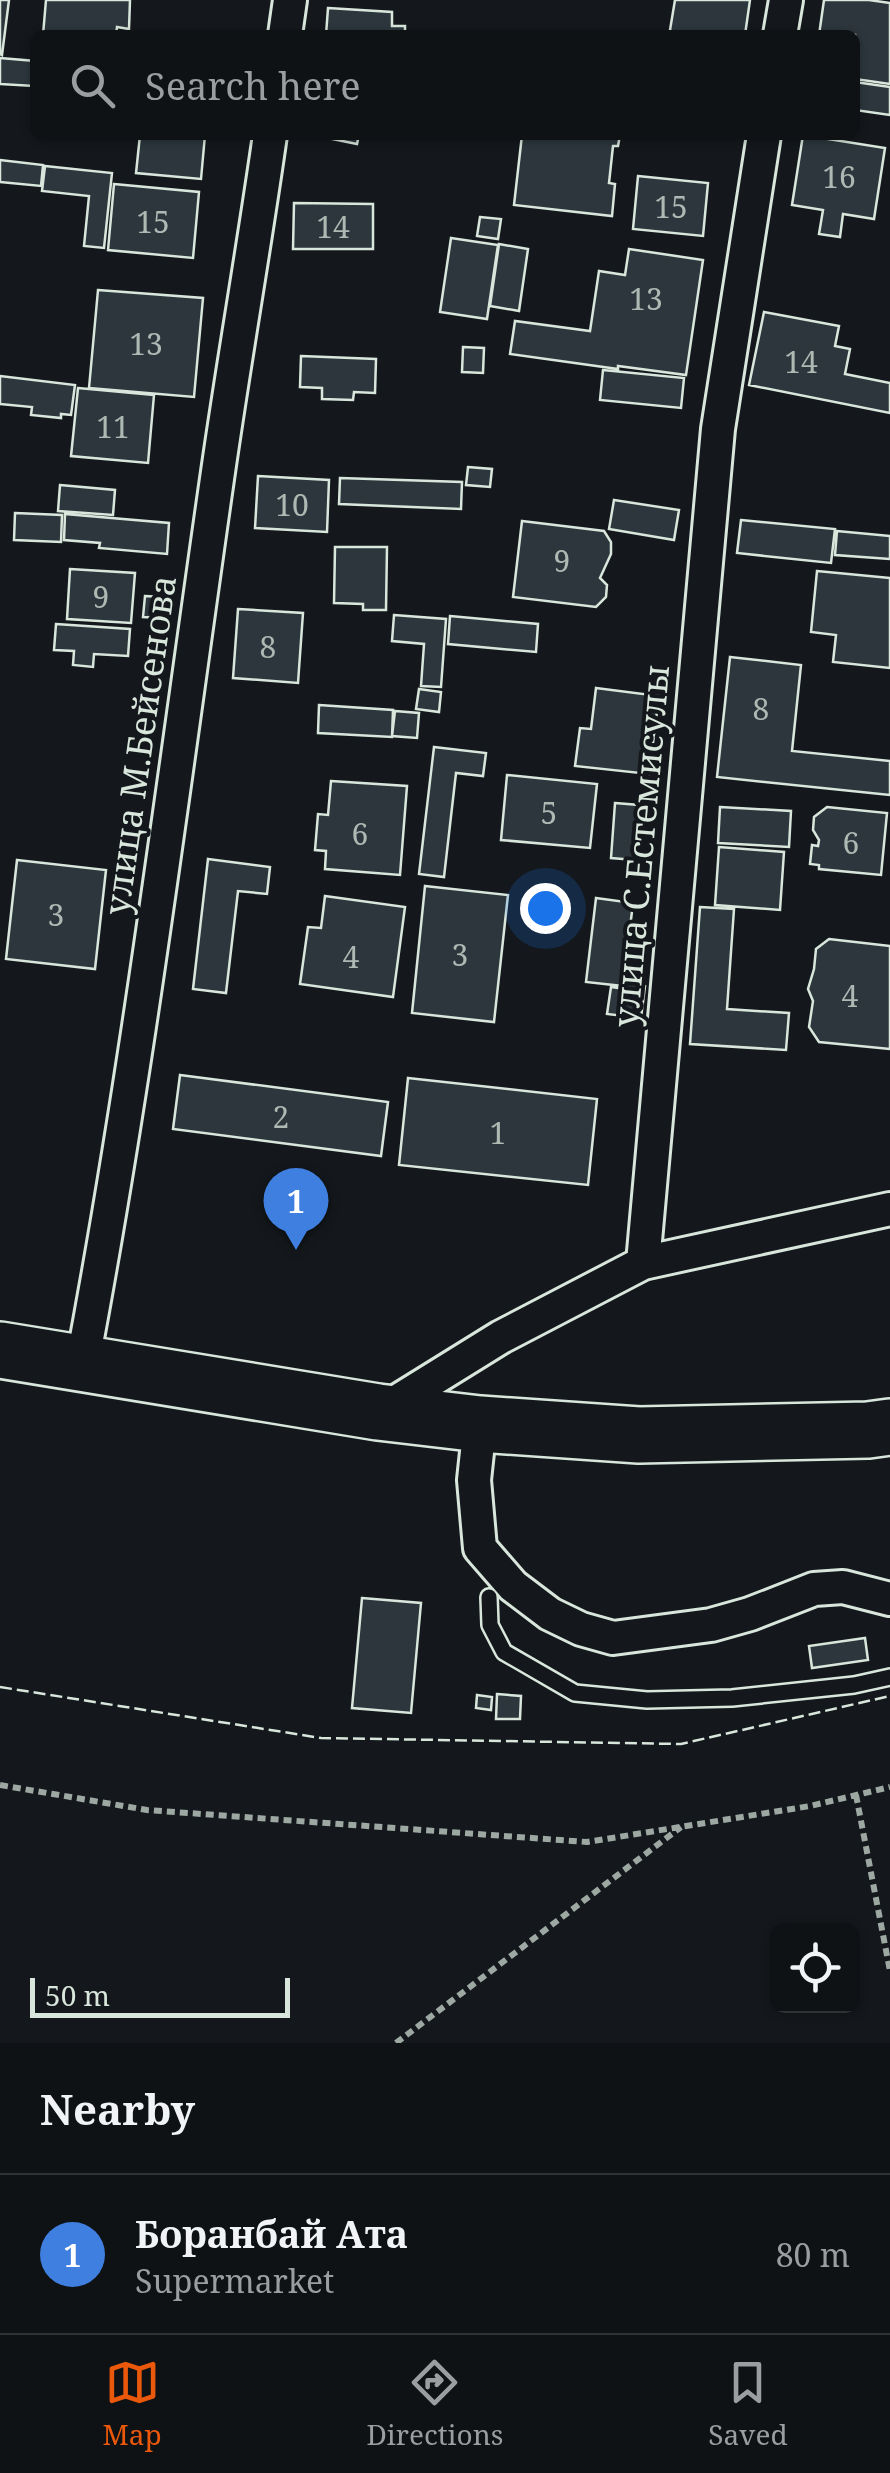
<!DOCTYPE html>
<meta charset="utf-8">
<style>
body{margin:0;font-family:"Noto Serif",serif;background:#1d2022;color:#f1f3f6}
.controls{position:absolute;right:30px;bottom:30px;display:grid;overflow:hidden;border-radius:15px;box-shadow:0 2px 8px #0004}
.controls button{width:90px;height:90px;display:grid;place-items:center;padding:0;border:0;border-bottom:2px solid #2f3234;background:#0f1215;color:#f1f3f6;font:50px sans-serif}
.scale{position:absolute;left:30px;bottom:25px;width:260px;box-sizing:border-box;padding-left:10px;border:5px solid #d8e6dc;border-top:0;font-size:28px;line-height:35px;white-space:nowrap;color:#d8e6dc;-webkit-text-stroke:8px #14181c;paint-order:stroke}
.you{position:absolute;left:545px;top:908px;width:35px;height:35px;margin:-25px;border:8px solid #fff;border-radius:50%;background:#1a73e8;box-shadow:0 0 0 15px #1a73e833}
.badge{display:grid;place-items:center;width:65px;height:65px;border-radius:50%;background:#ea580c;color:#fff;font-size:32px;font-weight:700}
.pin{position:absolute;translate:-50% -82px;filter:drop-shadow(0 2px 5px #0008)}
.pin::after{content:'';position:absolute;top:52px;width:35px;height:30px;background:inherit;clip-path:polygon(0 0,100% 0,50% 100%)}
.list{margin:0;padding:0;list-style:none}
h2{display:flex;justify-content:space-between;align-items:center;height:130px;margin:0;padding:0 40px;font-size:42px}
h2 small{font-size:32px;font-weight:400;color:#9b9ea0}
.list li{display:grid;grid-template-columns:65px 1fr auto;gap:30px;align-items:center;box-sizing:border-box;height:160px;padding:0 40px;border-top:2px solid #2f3234}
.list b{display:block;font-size:38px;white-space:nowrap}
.list p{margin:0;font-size:32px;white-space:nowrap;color:#9b9ea0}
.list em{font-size:32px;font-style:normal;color:#9b9ea0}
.icon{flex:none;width:55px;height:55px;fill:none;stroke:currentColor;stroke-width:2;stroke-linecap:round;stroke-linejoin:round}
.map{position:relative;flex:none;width:890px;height:2043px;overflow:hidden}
.search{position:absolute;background:#0f1215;box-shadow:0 2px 8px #0004;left:30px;right:30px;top:30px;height:110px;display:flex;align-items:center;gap:25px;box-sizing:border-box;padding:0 35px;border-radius:15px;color:#9b9ea0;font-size:38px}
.sheet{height:290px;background:#0f1215}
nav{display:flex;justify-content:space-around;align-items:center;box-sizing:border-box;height:140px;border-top:2px solid #2f3234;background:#0f1215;font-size:28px;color:#9b9ea0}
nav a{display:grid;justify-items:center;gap:5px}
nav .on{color:#ea580c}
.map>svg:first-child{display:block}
.building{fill:#2c363c;stroke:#d8e6dc;stroke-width:2.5}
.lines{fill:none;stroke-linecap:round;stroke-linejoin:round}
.lane-casing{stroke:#d8e6dc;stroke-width:20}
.street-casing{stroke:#d8e6dc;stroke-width:38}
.highway-casing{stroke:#d8e6dc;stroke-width:60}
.path{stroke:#9da8a2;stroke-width:6;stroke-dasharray:8 5;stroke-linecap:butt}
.lane{stroke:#14181c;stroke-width:15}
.street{stroke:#14181c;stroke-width:32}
.highway{stroke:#14181c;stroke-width:55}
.fence{stroke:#d8e6dc;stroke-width:2.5;stroke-dasharray:12 5;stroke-linecap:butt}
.labels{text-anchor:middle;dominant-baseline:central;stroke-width:8;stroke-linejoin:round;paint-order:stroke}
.number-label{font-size:30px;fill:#adbab4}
.street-label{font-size:35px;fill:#d8e6dc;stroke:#14181c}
</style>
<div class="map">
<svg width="890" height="2043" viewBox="0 0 890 2043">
<rect width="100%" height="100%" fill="#14181c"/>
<path class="building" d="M0,0H9L2,55L0,54Z
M46,0H130L129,29L117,27L116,35H43Z
M675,0H750L745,35L674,34L670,30Z
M824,0H869L890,3V84L855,79V35H819Z
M328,8L392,12V26H405V35H326Z
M0,58L35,61L34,86L0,84Z
M855,82L890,87V115L855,110Z
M140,135H205L201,179L136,173Z
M313,135H359L357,144Z
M522,135H620L618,146H613L609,183L615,184L612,216L514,205Z
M803,135L885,148L874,219L843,214L840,237L819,234L823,210L792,205Z
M0,160L43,165L41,186L0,182Z
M45,166L112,173L104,248L84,246L89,196L42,191Z
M638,176L708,183L703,236L633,229Z
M114,184L199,192L193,258L108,250Z
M294,203L373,204V249H293Z
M480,217L501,219L498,239L477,236Z
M451,238L498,245L487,319L440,312Z
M499,244L528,249L519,311L490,306Z
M629,249L703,260L686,375L618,366V369L510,354L515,321L590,331L599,271L625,275Z
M98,290L203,298L194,397L89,388Z
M764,312L839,326L835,346L850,349L845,374L890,383V413L749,385Z
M463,347L484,348L483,373L462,372Z
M301,356L376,359L375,393L354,392L353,400L322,399V388L300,387Z
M603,370L684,378L681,408L600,400Z
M0,376L75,385L71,415L61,414V418L31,415L32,407L0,404Z
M78,388L154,395L148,463L71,456Z
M468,467L492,469L490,487L466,485Z
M258,476L329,480L327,532L255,528Z
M340,478L462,482L461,509L339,504Z
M60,485L115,490L113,515L58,511Z
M614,500L679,510L674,540L609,529Z
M15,513L62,515L61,542L14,540Z
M65,514L169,523L167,554L99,548L100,543L64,540Z
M741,520L835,529L831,563L737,553Z
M522,521L604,531L611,542V554L600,578L607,585L606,597L596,607L513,597Z
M837,531L890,536V559L835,555Z
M335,547H387L386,610H363V604L334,603Z
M70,569L135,573L131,623L67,619Z
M817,571L890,578V668L833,662L836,635L811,632Z
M145,596L161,597L159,618L143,617Z
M238,609L303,613L298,683L233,678Z
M394,615L446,619L441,687L421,686L424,644L392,641Z
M450,616L538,624L536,652L448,644Z
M56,624L130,629L128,656L94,654L93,667L73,665L74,651L54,650Z
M730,657L801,665L792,751L890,761V795L717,777Z
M596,688L659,696L649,774L575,766L580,728L591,729Z
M419,689L441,692L439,712L416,709Z
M319,705L393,710L392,737L318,733Z
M395,711L419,713L417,738L392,736Z
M434,747L486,753L483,776L456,773L444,877L419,874Z
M507,775L597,784L590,848L501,840Z
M331,781L407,786L400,875L325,869L326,851L315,850L318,814L328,815Z
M615,803L639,805L635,860L611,858Z
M720,807L791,811L789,847L718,843Z
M827,807L887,813L881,875L819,869V865L810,864L812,845L818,846L819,840L813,830L814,817Z
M719,847L784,852L780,910L715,905Z
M208,859L270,867L267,894L238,891L226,993L193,989Z
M17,860L106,870L95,969L6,959Z
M425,886L508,895L494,1022L412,1013Z
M325,896L405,907L393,997L300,984L308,927L321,928Z
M596,898L633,903L623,986L586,982Z
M700,907L734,909L727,1009L789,1013L786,1050L690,1044Z
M829,939L890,946V1049L819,1042L809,1027L813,1001L808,989L814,969L816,949Z
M627,983L645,986L641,1018L607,1014L611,987L626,989Z
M180,1075L388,1102L381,1156L173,1129Z
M408,1078L597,1099L588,1185L399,1165Z
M362,1598L421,1603L411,1713L352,1708Z
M865,1638L868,1660L812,1668L809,1646Z
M497,1694L521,1696L520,1719H496Z
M477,1695L492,1697L491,1710L476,1708Z"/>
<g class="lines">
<defs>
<path id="lane" d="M489,1597L490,1625L504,1652L575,1693L647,1700L732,1698L854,1685L890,1677"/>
<path id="street" d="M285,35L290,0
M780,35L786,0
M643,1263L718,429L764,135
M82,1365C138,1069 175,770 218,472C234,360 254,248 270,135
M380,1412L501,1337L643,1263L890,1209
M480,1424L474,1480L480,1548L513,1586L550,1614L581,1629L613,1638L711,1625L750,1614L814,1589L843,1587L890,1599"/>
<path id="highway" d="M0,1350L378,1412L480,1424L639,1435L868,1430L890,1427"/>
</defs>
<use href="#lane" class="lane-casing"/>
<use href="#street" class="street-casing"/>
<use href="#highway" class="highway-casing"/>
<path class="path" d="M0,1785L147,1810L587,1842L810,1806L890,1787
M856,1795L890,1971
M396,2043L681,1827"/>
<use href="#lane" class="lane"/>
<use href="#street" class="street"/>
<use href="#highway" class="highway"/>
<path class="fence" d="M0,1687L321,1738L681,1744L890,1696"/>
</g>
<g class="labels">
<g class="number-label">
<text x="839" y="176">16</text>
<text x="671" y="206">15</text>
<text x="153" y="221">15</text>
<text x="333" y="226">14</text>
<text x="646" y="298">13</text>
<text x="146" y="343">13</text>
<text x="801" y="361">14</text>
<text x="113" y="426">11</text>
<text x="292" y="504">10</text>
<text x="562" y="560">9</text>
<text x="101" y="596">9</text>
<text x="268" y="646">8</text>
<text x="761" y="708">8</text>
<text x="549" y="812">5</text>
<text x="360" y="833">6</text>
<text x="851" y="842">6</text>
<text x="56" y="914">3</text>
<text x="460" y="954">3</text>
<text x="351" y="956">4</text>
<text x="850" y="995">4</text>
<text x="281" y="1116">2</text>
<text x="498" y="1132">1</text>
</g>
<g class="street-label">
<text transform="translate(139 745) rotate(-82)">улица М.Бейсенова</text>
<text transform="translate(640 846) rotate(-85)">улица С.Естемисулы</text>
</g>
</g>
</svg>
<div class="controls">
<button><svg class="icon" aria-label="locate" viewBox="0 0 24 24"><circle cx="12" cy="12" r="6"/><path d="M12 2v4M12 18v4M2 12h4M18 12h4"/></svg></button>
</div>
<div class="scale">50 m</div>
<div class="you"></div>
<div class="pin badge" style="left:296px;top:1250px;background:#3f7fe0">1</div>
<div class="search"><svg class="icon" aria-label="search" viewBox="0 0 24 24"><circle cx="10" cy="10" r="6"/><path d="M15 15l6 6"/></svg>Search here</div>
</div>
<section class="sheet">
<h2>Nearby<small></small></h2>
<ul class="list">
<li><span class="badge" style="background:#3f7fe0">1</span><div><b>Боранбай Ата</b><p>Supermarket</p></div><em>80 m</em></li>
</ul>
</section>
<nav>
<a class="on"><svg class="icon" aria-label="map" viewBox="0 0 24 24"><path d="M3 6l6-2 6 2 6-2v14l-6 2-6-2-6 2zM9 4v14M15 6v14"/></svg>Map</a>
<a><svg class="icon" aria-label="directions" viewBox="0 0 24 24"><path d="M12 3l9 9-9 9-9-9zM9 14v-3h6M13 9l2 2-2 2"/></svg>Directions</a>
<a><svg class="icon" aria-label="saved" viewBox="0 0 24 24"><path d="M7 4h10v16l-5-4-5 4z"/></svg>Saved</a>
</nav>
